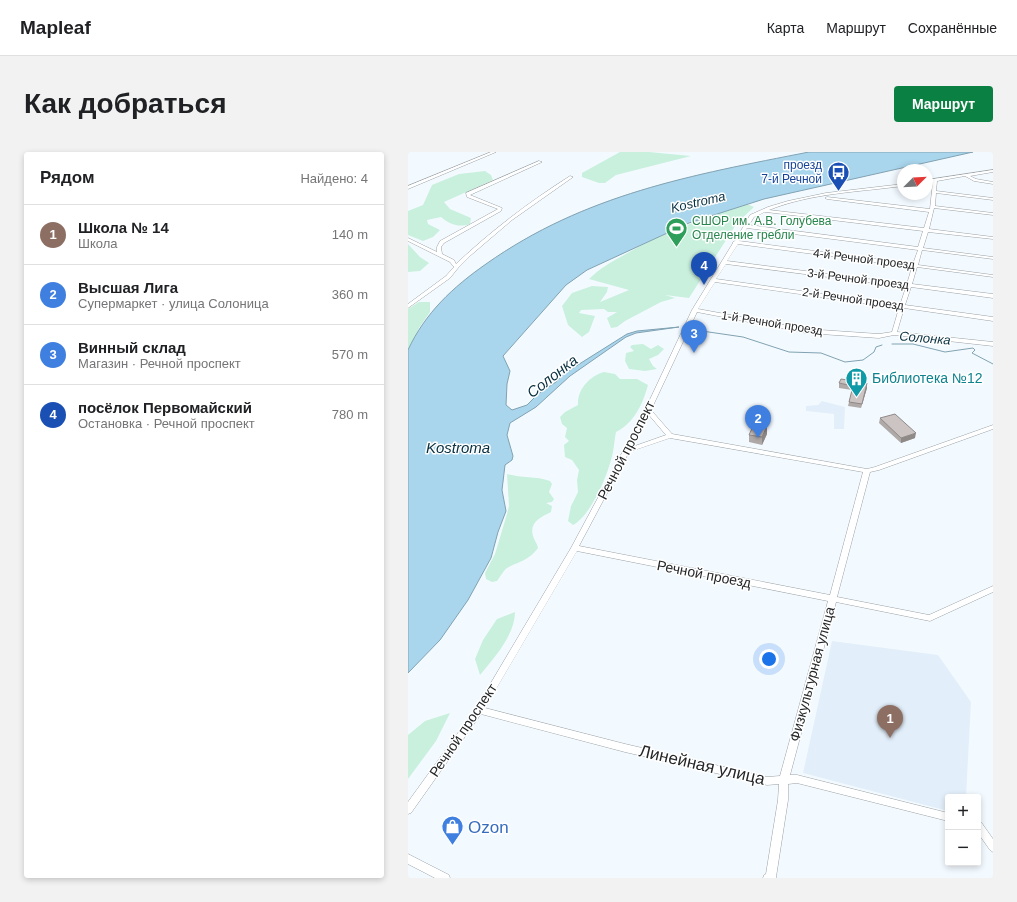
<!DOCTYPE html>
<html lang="ru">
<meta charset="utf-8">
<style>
body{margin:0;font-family:Helvetica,sans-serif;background:#f2f2f2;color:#202124}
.controls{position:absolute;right:12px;bottom:12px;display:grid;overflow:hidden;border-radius:4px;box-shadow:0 2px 6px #0003}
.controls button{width:36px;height:36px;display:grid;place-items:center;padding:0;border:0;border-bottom:1px solid #e0e0e0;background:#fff;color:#202124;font:20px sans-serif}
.compass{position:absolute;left:489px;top:12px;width:36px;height:36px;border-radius:50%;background:#fff;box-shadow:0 2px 6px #0003;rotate:66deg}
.you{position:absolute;left:361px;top:507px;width:14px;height:14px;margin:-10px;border:3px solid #fff;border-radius:50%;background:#1a73e8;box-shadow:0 0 0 6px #1a73e833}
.badge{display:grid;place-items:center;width:26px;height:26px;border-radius:50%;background:#0b8043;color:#fff;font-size:13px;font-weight:700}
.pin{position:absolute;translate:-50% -33px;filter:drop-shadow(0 1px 2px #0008)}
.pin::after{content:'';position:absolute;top:21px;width:14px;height:12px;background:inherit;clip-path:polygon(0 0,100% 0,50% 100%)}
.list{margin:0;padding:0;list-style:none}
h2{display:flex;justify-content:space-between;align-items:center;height:52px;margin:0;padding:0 16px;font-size:17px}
h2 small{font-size:13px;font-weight:400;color:#757577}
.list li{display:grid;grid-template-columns:26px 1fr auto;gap:12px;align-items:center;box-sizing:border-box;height:60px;padding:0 16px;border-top:1px solid #e0e0e0}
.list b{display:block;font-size:15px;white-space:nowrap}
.list p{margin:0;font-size:13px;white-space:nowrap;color:#757577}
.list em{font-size:13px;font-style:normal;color:#757577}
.map{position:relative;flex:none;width:585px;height:726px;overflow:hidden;border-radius:4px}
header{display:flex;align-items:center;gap:24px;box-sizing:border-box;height:56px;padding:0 20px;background:#fff;border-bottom:1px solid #e0e0e0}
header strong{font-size:19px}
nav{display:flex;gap:22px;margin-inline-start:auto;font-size:14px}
.intro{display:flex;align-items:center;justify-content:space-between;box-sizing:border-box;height:96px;padding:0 24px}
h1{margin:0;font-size:28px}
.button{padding:10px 18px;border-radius:4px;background:#0b8043;color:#fff;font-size:14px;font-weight:700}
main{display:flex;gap:24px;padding:0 24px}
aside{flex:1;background:#fff;border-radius:4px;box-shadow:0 2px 6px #0003}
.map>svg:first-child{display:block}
.built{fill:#e2eef9}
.green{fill:#c8f0dd}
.water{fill:#a9d6ed;stroke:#81a2b2}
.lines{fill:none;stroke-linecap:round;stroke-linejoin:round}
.stream{stroke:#81a2b2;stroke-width:1}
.minor-casing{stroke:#9ba1a5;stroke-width:1}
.minor{fill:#fff;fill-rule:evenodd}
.wall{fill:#afa9a8}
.shaded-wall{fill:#8f8988}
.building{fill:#ccc4c3;stroke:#8f8988}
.labels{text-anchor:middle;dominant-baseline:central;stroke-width:3;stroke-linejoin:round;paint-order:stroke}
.far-transit-label{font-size:12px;fill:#164399;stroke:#fff;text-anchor:end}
.far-leisure-label{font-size:12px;fill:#27864d;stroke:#fff;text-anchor:start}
.far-street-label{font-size:12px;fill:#252729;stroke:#fff}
.far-water-label{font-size:13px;font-style:italic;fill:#072f40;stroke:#fff}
.culture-label{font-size:14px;fill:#0d838f;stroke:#fff;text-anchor:start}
.street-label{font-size:14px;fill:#252729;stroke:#fff}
.water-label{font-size:15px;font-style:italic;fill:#072f40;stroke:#fff}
.near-street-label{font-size:17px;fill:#252729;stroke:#fff}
.near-shop-label{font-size:17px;fill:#366cbe;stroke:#fff;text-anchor:start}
</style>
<header>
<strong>Mapleaf</strong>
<nav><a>Карта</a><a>Маршрут</a><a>Сохранённые</a></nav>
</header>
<div class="intro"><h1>Как добраться</h1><a class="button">Маршрут</a></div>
<main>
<aside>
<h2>Рядом<small>Найдено: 4</small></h2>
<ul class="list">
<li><span class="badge" style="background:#8d6e63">1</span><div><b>Школа № 14</b><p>Школа</p></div><em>140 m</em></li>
<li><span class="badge" style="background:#3f7fe0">2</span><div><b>Высшая Лига</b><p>Супермаркет · улица Солоница</p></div><em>360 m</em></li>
<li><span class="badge" style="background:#3f7fe0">3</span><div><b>Винный склад</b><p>Магазин · Речной проспект</p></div><em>570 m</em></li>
<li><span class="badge" style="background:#1a4fb4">4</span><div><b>посёлок Первомайский</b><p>Остановка · Речной проспект</p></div><em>780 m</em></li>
</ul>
</aside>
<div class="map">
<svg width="585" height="726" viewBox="0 0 585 726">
<rect width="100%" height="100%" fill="#f3faff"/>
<path class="built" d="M414,249L437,255L436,277H426V262L398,259V254L410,253Z
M424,489L530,503L563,550L558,645H540V659L395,621Z"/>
<path class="green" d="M212,0H241L283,4L208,23L197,31H191L174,25V21Z
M77,19L83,23L85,28L36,50L42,57L63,66L62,72C51,76 41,72 33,65L19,68L20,72L32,78L25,85L15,89L0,83V59L15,53L24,33L51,22Z
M339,52L346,55L329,71L281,146L257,143L267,146L253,150L217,169L209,175L203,176L199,166L209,160H200L196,157L173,158L171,161L187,164L181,180L174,185L160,173L154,154L164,141L184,134L200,135L199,140L192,150L221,138L181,127C191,117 203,110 216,103C255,80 296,66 339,52Z
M0,92L12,105L21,111L12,119L0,120Z
M11,150H22V160L11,176L0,198V157Z
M235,192L243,197L250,193L256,197L250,203L241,207L245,214L249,217L237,219L221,217L217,209L218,201L226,199L222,195L224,193Z
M196,220L207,222L212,227H229L240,233C235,252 226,271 208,280C206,290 206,299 203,308C198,327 182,364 165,373L160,369L163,354L170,340L169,328L171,318L164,308L157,305L156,293L161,289L157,285L159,276L154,272L152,265L157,260L170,253C169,237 182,224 196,220Z
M99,322C112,326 128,324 142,329L144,332L141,340L146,347L144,350L138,351L144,354L143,360C133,365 121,370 125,384C126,388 129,391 130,396C120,409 112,409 99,416C95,419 92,425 89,429L84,430L78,427L77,421L87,402L99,362L101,354Z
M107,460C107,483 86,506 72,523L67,507L75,488L89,467Z
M42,561L28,589L0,627V583L17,569Z"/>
<path class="water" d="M401,0H565L356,47L281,71L179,118L158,133L95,204L102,219L99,232L98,253L104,258L119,253L130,242L148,230L157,221L219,182L229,179L271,175L228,181L218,185L162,224L128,255L102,271L99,283L105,304L104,308L97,313L94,338L98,359L90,380L83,406L60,448L32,488L0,521V198C17,161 45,135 78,112C177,42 284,23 401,0Z"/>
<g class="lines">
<path class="stream" d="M287,178L335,185L381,200L413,201L437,210L455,208L466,200L468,195L474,193
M484,192H505L537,200L565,196L567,198L564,201L585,212"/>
<defs>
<path id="minor" d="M83,0H88L0,37V34Z
M131,9L134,10L62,43L94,56L93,59L36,91L33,95L34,102L46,108L48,112C83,79 121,50 162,24L165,25L104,68L63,103L50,116L42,126L0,156V152L38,124L46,115L42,110L0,89V86L29,100V95L32,89L90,57L59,45L58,41Z
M585,18V20L562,24L568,27L585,30V32L566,29L557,24L529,29L528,39L585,46V48L528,41L527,54L585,61V63L526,56L521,77L585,85V87L520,80L515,96L585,105V107L514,98L510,113L585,123V125L509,115L504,132L585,142V146L503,135L497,153L585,165V169L496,156L489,180L585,190V194L486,183L471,186L398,181L289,160L243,258L264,282L459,317L467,315L585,273V277L471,318L462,320L429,445L521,463L585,434V440L522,469L428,450L382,623H389L540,661V669L389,631L380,632V648L368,725V726H355L356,723L358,722L370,648L371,632L359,633L217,600L73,562L3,661L0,662V650L68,556L163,396L237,258L284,158L325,91V90L327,89L342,63L360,55L380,49L418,41L495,32V34C451,40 403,41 361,58L516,76L521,60L419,47L417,46L419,45L522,57L525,29L519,30V28ZM357,60H358L515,79L510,95L341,73L346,65ZM339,76L510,98L505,112L331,89ZM330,92L504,115L499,132L319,109ZM318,112L498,135L492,153L308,127ZM307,130L491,156L484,180L471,182L398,177L290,157ZM241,263L258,283L224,295ZM262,286L455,320L422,443L171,394L221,300ZM169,399L420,449L372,624L359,625L217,592L77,556Z
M570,669L573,670L585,687V700L582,698L570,681Z
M0,702L41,723L42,726H27L0,712Z"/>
</defs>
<use href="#minor" class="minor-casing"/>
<use href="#minor" class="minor"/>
</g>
<path class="wall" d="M431,231L459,236L453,256L440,254L444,238L431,236Z
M472,266L507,286L493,291L471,271Z
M359,282L354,293L341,290V283Z"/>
<path class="shaded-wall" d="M459,231V236L453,256L454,252Z
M359,274V282L354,293V285Z
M508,281L507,286L493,291V286Z"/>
<path class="building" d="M433,227L459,231L454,252L441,250L445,234L431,231Z
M487,262L508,281L493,286L472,266Z
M346,272L359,274L354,285L341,283Z"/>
<defs>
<symbol id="bus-pin" viewBox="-11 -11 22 30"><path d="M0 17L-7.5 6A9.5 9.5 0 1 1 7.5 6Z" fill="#1a4fb4" stroke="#fff"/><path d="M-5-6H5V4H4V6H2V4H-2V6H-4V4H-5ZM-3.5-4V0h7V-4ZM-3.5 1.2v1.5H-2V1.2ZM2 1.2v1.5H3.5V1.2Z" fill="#fff"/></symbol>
<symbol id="stadium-pin" viewBox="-11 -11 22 30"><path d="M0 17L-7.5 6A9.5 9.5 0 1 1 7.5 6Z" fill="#2e9e5b" stroke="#fff"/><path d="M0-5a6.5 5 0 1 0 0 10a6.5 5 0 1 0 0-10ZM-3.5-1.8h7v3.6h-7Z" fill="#fff"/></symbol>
<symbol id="building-pin" viewBox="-11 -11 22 30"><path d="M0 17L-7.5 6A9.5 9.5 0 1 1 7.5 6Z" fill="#0f9aa8" stroke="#fff"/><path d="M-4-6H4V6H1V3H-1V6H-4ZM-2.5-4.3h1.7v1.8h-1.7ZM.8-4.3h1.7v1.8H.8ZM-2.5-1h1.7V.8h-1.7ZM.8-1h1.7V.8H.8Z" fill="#fff"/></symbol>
<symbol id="shop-pin" viewBox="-11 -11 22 30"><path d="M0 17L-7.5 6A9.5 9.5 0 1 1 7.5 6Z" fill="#3f7fe0" stroke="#fff"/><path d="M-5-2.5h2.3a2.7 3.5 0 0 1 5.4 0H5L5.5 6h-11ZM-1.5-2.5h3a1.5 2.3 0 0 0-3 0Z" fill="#fff"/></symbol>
</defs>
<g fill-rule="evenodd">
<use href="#bus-pin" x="418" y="8" width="25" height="34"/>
<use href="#stadium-pin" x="256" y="64" width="25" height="34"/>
<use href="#building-pin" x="436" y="214" width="25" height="34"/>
<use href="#shop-pin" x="32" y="662" width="25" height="34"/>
</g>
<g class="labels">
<g class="far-transit-label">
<text x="414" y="13">проезд<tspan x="414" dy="14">7-й Речной</tspan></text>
</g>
<g class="far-leisure-label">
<text x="284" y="69">СШОР им. А.В. Голубева<tspan x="284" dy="14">Отделение гребли</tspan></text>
</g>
<g class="far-street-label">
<text transform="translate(456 107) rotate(7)">4-й Речной проезд</text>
<text transform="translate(450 127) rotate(7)">3-й Речной проезд</text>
<text transform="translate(445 147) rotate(8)">2-й Речной проезд</text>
<text transform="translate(364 171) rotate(9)">1-й Речной проезд</text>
</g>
<g class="far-water-label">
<text transform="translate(290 50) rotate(-13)">Kostroma</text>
<text transform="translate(517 186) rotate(5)">Солонка</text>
</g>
<g class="culture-label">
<text x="464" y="226">Библиотека №12</text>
</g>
<g class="street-label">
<text transform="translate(218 298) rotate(-63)">Речной проспект</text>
<text transform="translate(296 422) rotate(11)">Речной проезд</text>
<text transform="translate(404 522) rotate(-75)">Физкультурная улица</text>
<text transform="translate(55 578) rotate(-56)">Речной проспект</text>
</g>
<g class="water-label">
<text transform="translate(144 224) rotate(-38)">Солонка</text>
<text x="50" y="295">Kostroma</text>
</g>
<g class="near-street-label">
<text transform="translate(294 613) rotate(13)">Линейная улица</text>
</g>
<g class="near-shop-label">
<text x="60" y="675">Ozon</text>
</g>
</g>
</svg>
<div class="controls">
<button>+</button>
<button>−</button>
</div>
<svg class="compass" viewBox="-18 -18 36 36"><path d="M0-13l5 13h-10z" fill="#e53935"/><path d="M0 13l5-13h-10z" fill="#757577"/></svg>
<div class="you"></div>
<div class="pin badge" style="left:482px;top:586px;background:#8d6e63">1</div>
<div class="pin badge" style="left:350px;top:286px;background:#3f7fe0">2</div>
<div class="pin badge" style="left:286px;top:201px;background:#3f7fe0">3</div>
<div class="pin badge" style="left:296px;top:133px;background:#1a4fb4">4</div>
</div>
</main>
